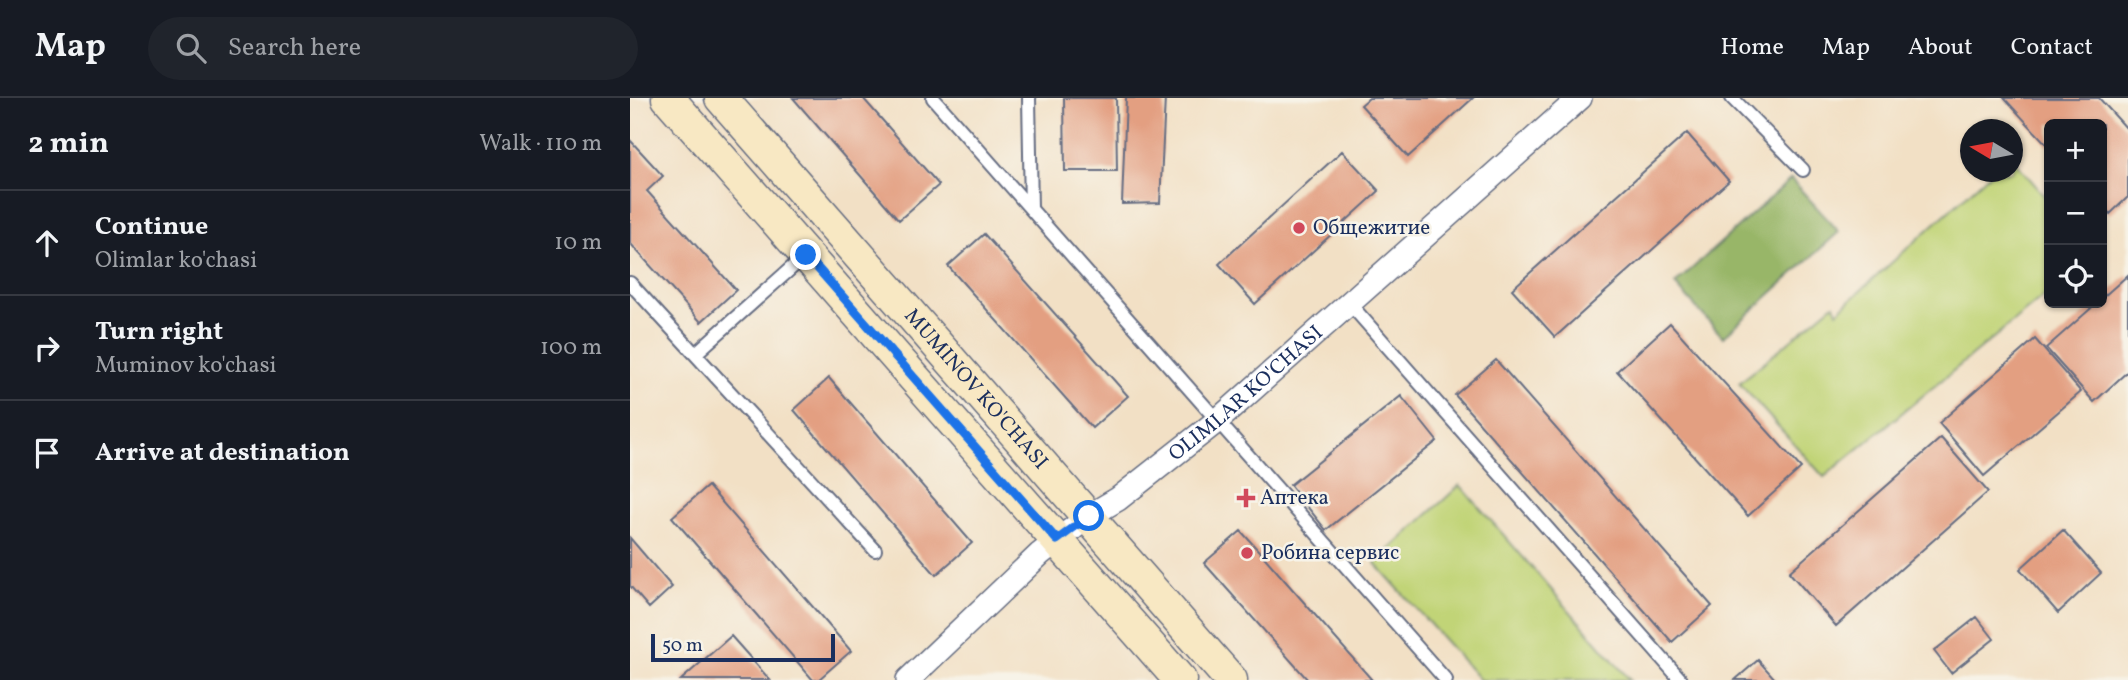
<!DOCTYPE html>
<meta charset="utf-8">
<style>
body{margin:0;font-family:Vollkorn,serif;background:#20242c;color:#f1f3f6}
.controls{position:absolute;right:21px;top:21px;display:grid;overflow:hidden;border-radius:10px;box-shadow:0 2px 5px #0004}
.controls button{width:63px;height:63px;display:grid;place-items:center;padding:0;border:0;border-bottom:2px solid #363941;background:#171b24;color:#f1f3f6;font:35px sans-serif}
.compass{position:absolute;left:1330px;top:21px;width:63px;height:63px;border-radius:50%;background:#171b24;box-shadow:0 2px 5px #0004;rotate:280deg}
.scale{position:absolute;left:21px;bottom:18px;width:184px;box-sizing:border-box;padding-left:7px;border:4px solid #1b2f5e;border-top:0;font-size:19px;line-height:24px;white-space:nowrap;color:#1b2f5e;-webkit-text-stroke:5px #f7f3e8;paint-order:stroke}
.stop{position:absolute;width:21px;height:21px;margin:-16px;border:5px solid #1a73e8;border-radius:50%;background:#fff}
.stop.end{background:#1a73e8;border-color:#fff;box-shadow:0 2px 7px #0008}
.list{margin:0;padding:0;list-style:none}
h2{display:flex;justify-content:space-between;align-items:center;height:91px;margin:0;padding:0 28px;font-size:30px}
h2 small{font-size:23px;font-weight:400;color:#9ea1a6}
.list li{display:grid;grid-template-columns:46px 1fr auto;gap:21px;align-items:center;box-sizing:border-box;height:105px;padding:0 28px;border-top:2px solid #363941}
.list b{display:block;font-size:26px;white-space:nowrap}
.list p{margin:0;font-size:23px;white-space:nowrap;color:#9ea1a6}
.list em{font-size:23px;font-style:normal;color:#9ea1a6}
.icon{flex:none;width:38px;height:38px;fill:none;stroke:currentColor;stroke-width:2;stroke-linecap:round;stroke-linejoin:round}
.map{position:relative;flex:none;width:1498px;height:582px;overflow:hidden}
header{display:flex;align-items:center;gap:42px;box-sizing:border-box;height:98px;padding:0 35px;background:#171b24;border-bottom:2px solid #363941}
header strong{font-size:33px}
nav{display:flex;gap:38px;margin-inline-start:auto;font-size:24px}
.search{width:490px;height:63px;background:#20242c;display:flex;align-items:center;gap:18px;box-sizing:border-box;padding:0 24px;border-radius:38px;color:#9ea1a6;font-size:26px}
main{display:flex}
aside{flex:1;background:#171b24}
.map>svg:first-child{display:block}
.green{fill:#c1d477;stroke:#6e826a;stroke-width:2}
.forest{fill:#98b668;stroke:#5a7263;stroke-width:2}
.building{fill:#e39f81}
.lines{fill:none;stroke-linecap:round;stroke-linejoin:round}
.service-casing{stroke:#666d82;stroke-width:16}
.minor-casing{stroke:#666d82;stroke-width:26}
.secondary-casing{stroke:#666d82;stroke-width:35}
.service{stroke:#fff;stroke-width:12}
.minor{stroke:#fff;stroke-width:23}
.secondary{stroke:#f8e8c3;stroke-width:32}
.route{stroke:#1a73e8;stroke-width:9}
.poi-dot{fill:#d1495b;stroke:#f7f3e8;stroke-width:2.5}
.labels{text-anchor:middle;dominant-baseline:central;stroke-width:5;stroke-linejoin:round;paint-order:stroke}
.poi-label{font-size:21px;fill:#1b2f5e;stroke:#f7f3e8;text-anchor:start}
.street-label{font-size:21px;fill:#1b2f5e;stroke:#f7f3e8}
</style>
<header>
<strong>Map</strong>
<div class="search"><svg class="icon" aria-label="search" viewBox="0 0 24 24"><circle cx="10" cy="10" r="6"/><path d="M15 15l6 6"/></svg>Search here</div>
<nav><a>Home</a><a>Map</a><a>About</a><a>Contact</a></nav>
</header>
<main>
<aside>
<h2>2 min<small>Walk · 110 m</small></h2>
<ul class="list">
<li><svg class="icon" aria-label="ahead" viewBox="0 0 24 24"><path d="M12 20V5M6 11l6-6 6 6"/></svg><div><b>Continue</b><p>Olimlar ko'chasi</p></div><em>10 m</em></li>
<li><svg class="icon" aria-label="right" viewBox="0 0 24 24"><path d="M7 20v-9h11M14 6l5 5-5 5"/></svg><div><b>Turn right</b><p>Muminov ko'chasi</p></div><em>100 m</em></li>
<li><svg class="icon" aria-label="arrive" viewBox="0 0 24 24"><path d="M6 21V4h12l-3 4 3 4H6"/></svg><div><b>Arrive at destination</b></div></li>
</ul>
</aside>
<div class="map">
<svg width="1498" height="582" viewBox="0 0 1498 582">
<rect width="100%" height="100%" fill="#f7f3e8"/>
<filter id="ink" filterUnits="userSpaceOnUse"><feTurbulence type="fractalNoise" baseFrequency=".0143" numOctaves="2"/><feDisplacementMap in="SourceGraphic" scale="14" xChannelSelector="R" yChannelSelector="G"/><feConvolveMatrix kernelMatrix="1 2 1 2 8 2 1 2 1" color-interpolation-filters="sRGB"/></filter>
<filter id="wash" filterUnits="userSpaceOnUse"><feTurbulence type="fractalNoise" baseFrequency=".00686" numOctaves="4" result="noise"/><feDisplacementMap in="SourceGraphic" scale="28" xChannelSelector="R" yChannelSelector="G"/><feGaussianBlur stdDeviation="1.57" result="paint"/><feColorMatrix in="noise" values="0 0 0 0 0 0 0 0 0 0 0 0 0 0 0 0 0 1.4 0 .05"/><feComposite in="paint" operator="in"/></filter>
<g filter="url(#wash)">
<rect width="100%" height="100%" fill="#f2e0c5"/>
<path class="green" d="M1383,61L1419,103V194L1194,379L1109,285L1204,206L1207,214L1362,74H1382Z
M830,387L1000,582H850L745,465Z"/>
<path class="forest" d="M1161,81L1209,134L1093,239L1045,186Z"/>
<g id="blocks">
<path class="building" d="M163,0H233L309,87L269,122Z
M434,0H486L487,73H435Z
M496,0H535L530,105L492,106Z
M739,0H843L778,59L731,7Z
M1374,0H1469L1498,32V99L1480,116L1472,107V26H1419V49Z
M1057,35L1099,83L925,239L882,191Z
M0,42L33,78L17,93L106,192L71,224L0,145Z
M712,53L749,93L625,206L589,166Z
M354,136L498,298L462,330L318,168Z
M1498,177V273L1464,304L1416,250L1467,205H1472V200Z
M1040,225L1171,370L1118,418L987,273Z
M1405,241L1451,294L1354,378L1309,325Z
M866,262L1082,508L1042,544L825,297Z
M199,280L342,445L306,477L164,312Z
M771,298L807,343L696,432L660,387Z
M1311,340L1358,394L1206,528L1159,474Z
M78,388L221,553L188,582H183L42,419Z
M1433,432L1471,475L1428,515L1390,471Z
M611,433L636,461L742,582H678L574,465Z
M0,440L42,489L19,510L0,488Z
M1347,519L1364,541L1321,575L1304,553Z
M101,538L140,582H51Z
M1128,562L1146,582H1105Z"/>
</g>
</g>
<g filter="url(#ink)">
<use href="#blocks" fill-opacity="0" stroke="#666d82" stroke-width="2"/>
<g class="lines">
<defs>
<path id="service" d="M303,0L816,582
M399,0L401,111
M1102,0L1173,72
M0,185L65,256L176,157
M720,206L1051,582
M65,256L245,452"/>
<g id="minor">
<path id="s1" d="M278,582L410,456L459,418L488,401L587,323L950,0"/>
</g>
<g id="secondary">
<path d="M38,0L550,582"/>
<path id="s2" d="M91,0L601,582"/>
</g>
</defs>
<use href="#service" class="service-casing"/>
<use href="#minor" class="minor-casing"/>
<use href="#secondary" class="secondary-casing"/>
<use href="#service" class="service"/>
<use href="#minor" class="minor"/>
<use href="#secondary" class="secondary"/>
</g>
</g>
<g class="lines" filter="url(#ink)">
<path class="route" d="M176,157L427,442L459,418"/>
</g>
<g class="poi-dot">
<circle cx="669" cy="130" r="7"/>
<path d="M612.5 389.5h7v7h7v7h-7v7h-7v-7h-7v-7h7z"/>
<circle cx="617" cy="455" r="7"/>
</g>
<g class="labels">
<g class="poi-label">
<text x="683" y="130">Общежитие</text>
<text x="630" y="400">Аптека</text>
<text x="631" y="455">Робина сервис</text>
</g>
<g class="street-label">
<text stroke="none"><textPath href="#s2" startOffset="387">MUMINOV KO'CHASI</textPath></text>
<text stroke="none"><textPath href="#s1" startOffset="444">OLIMLAR KO'CHASI</textPath></text>
</g>
</g>
</svg>
<div class="controls">
<button>+</button>
<button>−</button>
<button><svg class="icon" aria-label="locate" viewBox="0 0 24 24"><circle cx="12" cy="12" r="6"/><path d="M12 2v4M12 18v4M2 12h4M18 12h4"/></svg></button>
</div>
<svg class="compass" viewBox="-18 -18 36 36"><path d="M0-13l5 13h-10z" fill="#e53935"/><path d="M0 13l5-13h-10z" fill="#9ea1a6"/></svg>
<div class="scale">50 m</div>
<div class="stop" style="left:459px;top:418px"></div>
<div class="stop end" style="left:176px;top:157px"></div>
</div>
</main>
